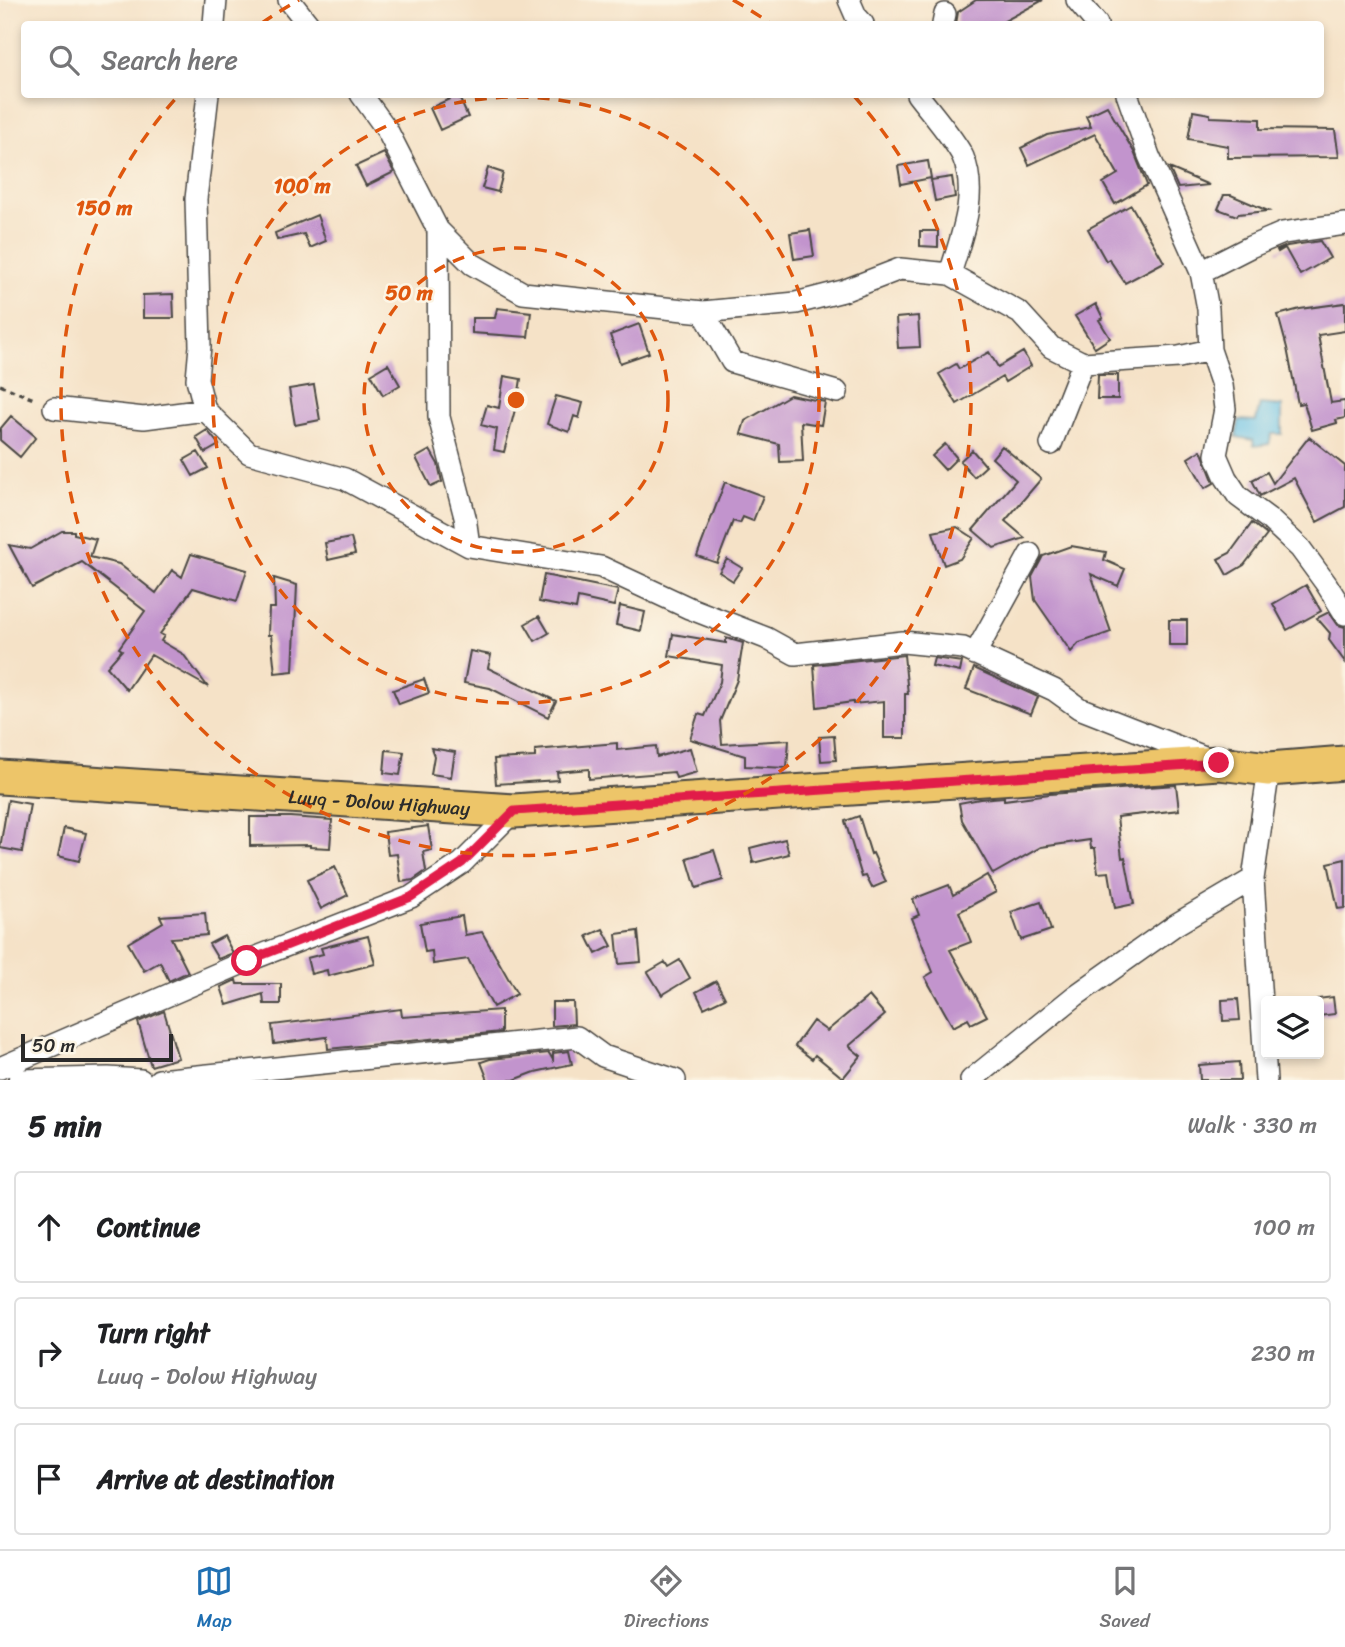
<!DOCTYPE html>
<meta charset="utf-8">
<style>
body{margin:0;font-family:Sriracha,sans-serif;background:#f6f6f6;color:#202124}
.controls{position:absolute;right:21px;bottom:21px;display:grid;overflow:hidden;border-radius:7px;box-shadow:0 4px 10px #0003}
.controls button{width:63px;height:63px;display:grid;place-items:center;padding:0;border:0;border-bottom:2px solid #e0e0e0;background:#fff;color:#202124;font:35px sans-serif}
.scale{position:absolute;left:21px;bottom:18px;width:152px;box-sizing:border-box;padding-left:7px;border:4px solid #2b2b2b;border-top:0;font-size:19px;line-height:24px;white-space:nowrap;color:#2b2b2b;-webkit-text-stroke:5px #fcf5e5;paint-order:stroke}
.stop{position:absolute;width:21px;height:21px;margin:-16px;border:5px solid #e11d48;border-radius:50%;background:#fff}
.stop.end{background:#e11d48;border-color:#fff;box-shadow:0 2px 7px #0008}
.list{margin:0;padding:0;list-style:none}
h2{display:flex;justify-content:space-between;align-items:center;height:91px;margin:0;padding:0 28px;font-size:30px}
h2 small{font-size:23px;font-weight:400;color:#757577}
.list li{display:grid;grid-template-columns:46px 1fr auto;gap:21px;align-items:center;box-sizing:border-box;height:112px;margin:0 14px 14px;padding:0 14px;border:2px solid #e0e0e0;border-radius:7px}
.list b{display:block;font-size:26px;white-space:nowrap}
.list p{margin:0;font-size:23px;white-space:nowrap;color:#757577}
.list em{font-size:23px;font-style:normal;color:#757577}
.icon{flex:none;width:38px;height:38px;fill:none;stroke:currentColor;stroke-width:2;stroke-linecap:round;stroke-linejoin:round}
.map{position:relative;flex:none;width:1345px;height:1080px;overflow:hidden}
.search{position:absolute;background:#fff;box-shadow:0 4px 10px #0003;left:21px;right:21px;top:21px;height:77px;display:flex;align-items:center;gap:18px;box-sizing:border-box;padding:0 24px;border-radius:7px;color:#757577;font-size:26px}
.sheet{height:469px;background:#fff}
nav{display:flex;justify-content:space-around;align-items:center;box-sizing:border-box;height:98px;border-top:2px solid #e0e0e0;background:#fff;font-size:19px;color:#757577}
nav a{display:grid;justify-items:center;gap:4px}
nav .on{color:#1f6fb2}
.map>svg:first-child{display:block}
.water{fill:#6bc3e8;stroke:#4b778a;stroke-width:2}
.building{fill:#c294cd}
.lines{fill:none;stroke-linecap:round;stroke-linejoin:round}
.street-casing{stroke:#494642;stroke-width:24}
.primary-casing{stroke:#494642;stroke-width:37}
.path{stroke:#494642;stroke-width:3.5;stroke-dasharray:5 5;stroke-linecap:butt}
.street{stroke:#fff;stroke-width:21}
.primary{stroke:#edc569;stroke-width:33}
.route{stroke:#e11d48;stroke-width:9}
.ring{fill:none;stroke:#df570e;stroke-width:3.5;stroke-dasharray:12 9}
.labels{text-anchor:middle;dominant-baseline:central;stroke-width:5;stroke-linejoin:round;paint-order:stroke}
.street-label{font-size:19px;fill:#2b2b2b;stroke:#fcf5e5}
.centre{fill:#df570e;stroke:#fcf5e5;stroke-width:3.5}
.ring-label{font-size:21px;text-anchor:middle;font-weight:bold;fill:#df570e;stroke:#fcf5e5;stroke-width:5;stroke-linejoin:round;paint-order:stroke}
</style>
<div class="map">
<svg width="1345" height="1080" viewBox="0 0 1345 1080">
<rect width="100%" height="100%" fill="#fcf5e5"/>
<filter id="ink" filterUnits="userSpaceOnUse"><feTurbulence type="fractalNoise" baseFrequency=".0143" numOctaves="2"/><feDisplacementMap in="SourceGraphic" scale="14" xChannelSelector="R" yChannelSelector="G"/><feConvolveMatrix kernelMatrix="1 2 1 2 8 2 1 2 1" color-interpolation-filters="sRGB"/></filter>
<filter id="wash" filterUnits="userSpaceOnUse"><feTurbulence type="fractalNoise" baseFrequency=".00686" numOctaves="4" result="noise"/><feDisplacementMap in="SourceGraphic" scale="28" xChannelSelector="R" yChannelSelector="G"/><feGaussianBlur stdDeviation="1.57" result="paint"/><feColorMatrix in="noise" values="0 0 0 0 0 0 0 0 0 0 0 0 0 0 0 0 0 1.4 0 .05"/><feComposite in="paint" operator="in"/></filter>
<g filter="url(#wash)">
<rect width="100%" height="100%" fill="#f5e2c7"/>
<path class="water" d="M1260,404L1282,406V434H1272L1269,444L1254,446L1253,440L1236,437L1239,420L1256,421Z"/>
<g id="blocks">
<path class="building" d="M976,0H1043L999,24H956L958,12Z
M458,95L468,117L440,130L430,108Z
M1107,106L1134,152L1147,185L1115,204L1103,183L1118,174L1095,134L1029,165L1021,148L1047,135L1091,127L1086,116Z
M1193,111L1210,114V117L1260,119V129L1335,130L1339,157L1228,158V146L1188,139Z
M384,153L394,172L366,186L356,166Z
M928,161L931,178L901,184L898,166Z
M488,168L503,173L498,192L482,188Z
M1169,168L1209,185L1178,188Z
M952,177L955,197L935,201L931,180Z
M1224,195H1231L1268,211L1238,214L1237,216L1218,209Z
M1131,205L1164,262L1125,283L1109,259L1106,261L1088,229Z
M317,215L326,241L310,248L304,234L277,240L275,233Z
M810,230L814,256L794,259L790,233Z
M920,231H938V247L920,246Z
M1320,241L1330,258L1300,275L1285,248L1278,252L1277,250L1287,246Z
M173,294L174,318H143V295Z
M1345,303V331L1318,335L1331,403L1345,401V418L1336,420L1337,423L1312,430L1304,403L1298,404L1287,348L1278,315L1300,309Z
M1096,304L1103,318L1099,320L1110,338L1095,348L1075,316Z
M497,308L531,312L528,337L472,333V318H495Z
M918,316L920,347L898,348L896,318Z
M639,324L649,353L620,363L610,335Z
M989,352L998,367L1023,352L1031,366L1005,382L1002,377L957,404L939,374L956,364L959,369Z
M388,364L400,385L383,395L371,374Z
M1098,375H1118V399H1097Z
M504,376L521,379L518,398L504,452L494,450L497,429L481,425L487,405L499,408Z
M314,385L320,420L295,425L289,389Z
M790,395L825,402L821,425L801,422L803,461L780,462L779,444L741,434L745,421Z
M556,396L583,403L579,418L574,416L569,432L547,424Z
M11,416L36,437L20,457L0,440V429Z
M207,430L219,445L205,453L196,437Z
M1309,437L1345,466V507L1317,522L1294,478L1260,496L1252,480L1267,472L1273,483Z
M945,444L957,458L945,470L932,456Z
M1002,446L1041,479L1005,521L1025,538L994,548L973,530L1016,480L992,458Z
M430,450L438,464L442,482L431,487L416,458Z
M972,450L986,466L974,477L960,461Z
M1201,450L1214,483L1205,488L1188,458Z
M198,452L208,468L193,476L184,460Z
M725,482L763,496L753,521L743,517L740,523L733,521L717,563L697,556Z
M1252,523L1267,535L1244,565L1227,575L1218,559L1230,553Z
M957,527L974,538L960,559L944,565L933,532Z
M62,531H74V534L96,539L90,557L119,564L156,593L172,570L182,577L191,554L247,570L237,601L193,588L160,634L164,636L161,641L183,654L208,687L151,655L127,690L107,667L122,650L119,648L145,611L82,562L32,588L9,545L30,549Z
M351,538L355,554L328,560L325,543Z
M1071,546L1106,552L1104,560L1125,569L1118,586L1091,574L1111,632L1079,643L1071,652L1035,600L1032,577L1043,556Z
M727,559L742,568L733,581L719,572Z
M544,575L618,590L614,606L578,598L576,609L539,602Z
M274,578L297,585L293,671L275,673L271,635H268L269,608H275Z
M1306,585L1321,611L1287,630L1273,604Z
M620,606L645,612L641,631L616,625Z
M1329,612L1338,625L1345,627V662L1329,640L1330,633L1317,618Z
M539,616L549,633L535,641L525,624Z
M1169,620H1187V645H1169Z
M673,634L726,643V638L743,643L737,680L720,721L722,744L789,740L787,768L745,766V756L690,739L698,714L705,716L720,682L722,665L669,656Z
M470,651L491,655L488,668L556,701L548,717L490,688L464,683Z
M904,655L908,694H905V738H884V701L853,704V702L817,707L814,665Z
M934,658L962,662L960,672L932,666Z
M974,668L1038,697L1031,714L966,689Z
M424,679L429,693L399,704L393,690Z
M834,736L836,760L821,761L819,737Z
M617,743V750L656,746L657,757L690,748L697,772L676,778L674,772L589,779V769L557,772L558,780L496,784L494,759L535,757V750Z
M431,748L455,752L451,777L431,774L434,756Z
M386,750L404,752L400,775L384,773Z
M1176,785L1179,810L1117,817L1122,858L1125,857L1134,904L1115,908L1109,872L1098,873L1095,848H1091L1090,840L1041,847L993,874L962,820L959,803L980,799L1004,797V800L1050,794Z
M8,800L30,804L22,852L0,848Z
M859,816L871,854L873,853L886,882L872,888L866,876L862,877L845,821Z
M250,817H290L332,820L330,848L310,847V845L250,846Z
M428,826L432,850L423,852L426,871L413,880L401,882L397,854L388,855L385,832Z
M64,828L86,833L79,861L58,856Z
M785,839L789,854L753,863L750,848Z
M714,850L723,880L696,888L687,858Z
M1345,859V908L1338,909L1328,863Z
M335,867L348,895L321,909L307,880Z
M987,875L996,892L959,912L971,942L950,950L987,1016L971,1024L968,1019L953,1027L925,977L933,972L912,918L919,915L913,899L949,885L953,895Z
M1041,902L1051,930L1021,940L1011,912Z
M205,913L207,935L171,938L188,972L169,981L160,962L144,971L128,943L163,922L160,916Z
M462,916L465,935L482,932L517,994L493,1007L468,959L433,964L432,951L425,952L420,923Z
M603,929L612,946L596,954L587,936Z
M638,931L641,962L619,964L616,934Z
M224,936L233,953L218,959L209,944Z
M368,936L375,964L328,976L327,970L311,974L307,958L323,954L321,948Z
M680,960L690,978L662,995L648,972L665,962L668,967Z
M236,980L237,984H281V1004H264L263,994L227,1005L221,987Z
M716,981L725,998L704,1008L696,992Z
M869,996L885,1015L849,1046L861,1056L843,1078L815,1055L812,1059L795,1046L813,1021L827,1031Z
M1333,997L1335,1014L1319,1016L1317,999Z
M1238,999L1240,1020L1223,1021L1222,1000Z
M552,1002H573L574,1024L552,1026Z
M401,1009L402,1017L501,1010V1032L328,1049L327,1037L274,1044L272,1025Z
M164,1011L178,1058L151,1066L138,1022Z
M569,1051L572,1064L535,1072L514,1080H488L481,1062L490,1059L549,1053L553,1060V1053Z
M1239,1062L1240,1080H1200L1199,1065Z"/>
</g>
</g>
<g filter="url(#ink)">
<use href="#blocks" fill-opacity="0" stroke="#494642" stroke-width="2"/>
<g class="lines">
<defs>
<path id="street" d="M289,0L308,24
M849,0L856,16L863,24
M1077,0L1097,24
M214,24L216,0
M943,24L945,14
M361,94L387,130L438,230
M917,94C929,110 956,141 963,157C979,195 961,237 950,274
M1127,94L1149,156L1201,272
M1345,224L1283,233L1250,247L1201,272L1208,309L1210,350L1222,385L1225,409L1216,455L1226,478L1238,496L1269,519L1300,548L1327,585L1345,614
M703,312L732,362L837,392
M54,408L144,418L205,410L249,453L345,479L469,546L465,517L439,417L438,230L472,264L523,293L703,312L796,303L843,291L900,269L950,274L1020,313L1051,347L1083,363L1179,357L1210,350
M205,410L197,379L200,346L196,199L208,94
M1051,444L1083,363
M469,546L601,567L689,608L766,638L795,654L903,642L963,648L1054,690L1079,708L1207,758
M975,654L1030,554
M1253,879L1266,1080
M0,1068L247,961L411,897L462,863L514,811
M19,1080L108,1078L141,1080
M159,1080L577,1037L603,1056L675,1080
M971,1080L1075,996L1175,925L1253,879L1269,769"/>
<g id="primary">
<path id="s1" d="M0,777L514,811L1219,763L1269,769L1345,763"/>
</g>
</defs>
<use href="#street" class="street-casing"/>
<use href="#primary" class="primary-casing"/>
<path class="path" d="M0,385L36,400"/>
<use href="#street" class="street"/>
<use href="#primary" class="primary"/>
</g>
</g>
<g class="lines" filter="url(#ink)">
<path class="route" d="M247,961L411,897L462,863L514,811L1219,763"/>
</g>
<g class="ring">
<circle cx="516" cy="400" r="152"/>
<circle cx="516" cy="400" r="303"/>
<path d="M262 23A455 455 0 0 1 299 0M733 0A455 455 0 0 1 770 23M854 96A455 455 0 1 1 178 96"/>
</g>
<g class="labels">
<g class="street-label">
<text stroke="none"><textPath href="#s1" startOffset="380">Luuq - Dolow Highway</textPath></text>
</g>
</g>
<circle cx="516" cy="400" r="10" class="centre"/>
<g class="ring-label">
<text x="302" y="193">100 m</text>
<text x="104" y="215">150 m</text>
<text x="409" y="300">50 m</text>
</g>
</svg>
<div class="controls">
<button><svg class="icon" aria-label="layers" viewBox="0 0 24 24"><path d="M12 4l9 5-9 5-9-5zM3 14l9 5 9-5"/></svg></button>
</div>
<div class="scale">50 m</div>
<div class="stop" style="left:247px;top:961px"></div>
<div class="stop end" style="left:1219px;top:763px"></div>
<div class="search"><svg class="icon" aria-label="search" viewBox="0 0 24 24"><circle cx="10" cy="10" r="6"/><path d="M15 15l6 6"/></svg>Search here</div>
</div>
<section class="sheet">
<h2>5 min<small>Walk · 330 m</small></h2>
<ul class="list">
<li><svg class="icon" aria-label="ahead" viewBox="0 0 24 24"><path d="M12 20V5M6 11l6-6 6 6"/></svg><div><b>Continue</b></div><em>100 m</em></li>
<li><svg class="icon" aria-label="right" viewBox="0 0 24 24"><path d="M7 20v-9h11M14 6l5 5-5 5"/></svg><div><b>Turn right</b><p>Luuq - Dolow Highway</p></div><em>230 m</em></li>
<li><svg class="icon" aria-label="arrive" viewBox="0 0 24 24"><path d="M6 21V4h12l-3 4 3 4H6"/></svg><div><b>Arrive at destination</b></div></li>
</ul>
</section>
<nav>
<a class="on"><svg class="icon" aria-label="map" viewBox="0 0 24 24"><path d="M3 6l6-2 6 2 6-2v14l-6 2-6-2-6 2zM9 4v14M15 6v14"/></svg>Map</a>
<a><svg class="icon" aria-label="directions" viewBox="0 0 24 24"><path d="M12 3l9 9-9 9-9-9zM9 14v-3h6M13 9l2 2-2 2"/></svg>Directions</a>
<a><svg class="icon" aria-label="saved" viewBox="0 0 24 24"><path d="M7 4h10v16l-5-4-5 4z"/></svg>Saved</a>
</nav>
